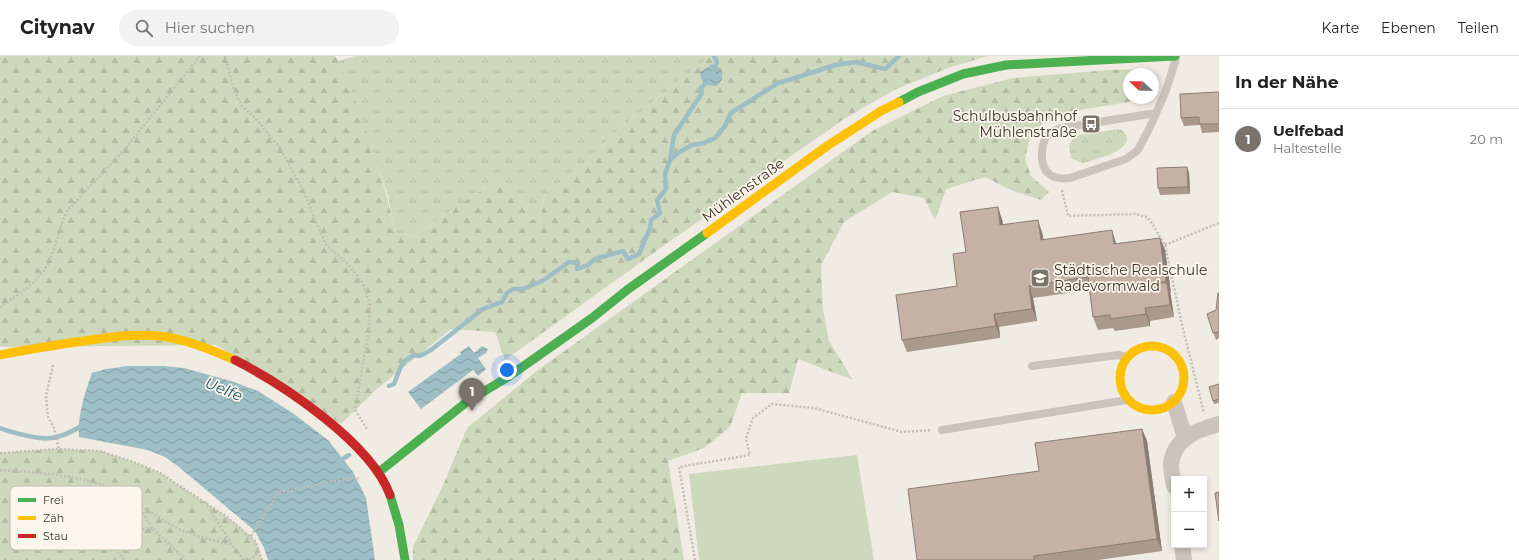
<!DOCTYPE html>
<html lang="de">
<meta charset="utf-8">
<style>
body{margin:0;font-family:Montserrat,sans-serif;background:#f2f2f2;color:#222}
.controls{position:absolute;right:12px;bottom:12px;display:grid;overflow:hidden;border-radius:0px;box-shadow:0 2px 6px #0003}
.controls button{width:36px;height:36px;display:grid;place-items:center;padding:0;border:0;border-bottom:1px solid #e0e0e0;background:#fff;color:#222;font:20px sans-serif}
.compass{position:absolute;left:1123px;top:12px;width:36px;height:36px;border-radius:50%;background:#fff;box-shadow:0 2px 6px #0003;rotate:291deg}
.you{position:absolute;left:507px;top:314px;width:14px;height:14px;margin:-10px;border:3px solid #fff;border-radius:50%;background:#1a73e8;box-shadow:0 0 0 6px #1a73e833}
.badge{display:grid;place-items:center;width:26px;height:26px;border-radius:50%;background:#7b736a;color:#fff;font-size:13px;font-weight:700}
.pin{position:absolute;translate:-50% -33px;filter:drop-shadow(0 1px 2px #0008)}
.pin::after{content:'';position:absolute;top:21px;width:14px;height:12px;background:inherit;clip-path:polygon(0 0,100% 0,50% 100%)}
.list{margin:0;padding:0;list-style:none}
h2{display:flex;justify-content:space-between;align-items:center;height:52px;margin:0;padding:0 16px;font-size:17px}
h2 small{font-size:13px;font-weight:400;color:#767676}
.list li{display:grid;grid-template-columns:26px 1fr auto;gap:12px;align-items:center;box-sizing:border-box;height:60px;padding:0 16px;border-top:1px solid #e0e0e0}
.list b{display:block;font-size:15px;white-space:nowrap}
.list p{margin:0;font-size:13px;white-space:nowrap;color:#767676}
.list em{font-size:13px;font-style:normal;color:#767676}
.icon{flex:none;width:22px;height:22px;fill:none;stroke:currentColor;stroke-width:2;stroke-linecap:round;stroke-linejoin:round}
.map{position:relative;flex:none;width:1219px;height:504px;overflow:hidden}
header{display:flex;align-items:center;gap:24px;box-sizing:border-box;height:56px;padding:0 20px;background:#fff;border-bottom:1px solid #e0e0e0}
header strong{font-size:19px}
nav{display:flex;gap:22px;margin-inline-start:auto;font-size:14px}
.search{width:280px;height:36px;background:#f2f2f2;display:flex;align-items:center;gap:10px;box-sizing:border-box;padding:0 14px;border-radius:22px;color:#767676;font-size:15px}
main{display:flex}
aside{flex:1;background:#fff}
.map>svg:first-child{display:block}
.grass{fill:url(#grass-tufts)}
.forest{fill:url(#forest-firs)}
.pitch{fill:#ced8bc}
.water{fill:url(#water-waves)}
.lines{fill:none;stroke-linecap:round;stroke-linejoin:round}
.stream{stroke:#9dbec4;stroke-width:4.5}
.path{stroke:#c2bdb5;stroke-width:2.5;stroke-dasharray:2 2;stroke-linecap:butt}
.lane{stroke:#cac4bc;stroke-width:8}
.street{stroke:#cac4bc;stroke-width:16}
.fast{stroke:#4caf50;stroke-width:9}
.slow{stroke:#ffc107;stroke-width:9}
.jam{stroke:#c62828;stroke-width:9}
.wall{fill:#aa998d}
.shaded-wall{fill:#8b7d73}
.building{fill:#c6b2a4;stroke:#8b7d73}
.labels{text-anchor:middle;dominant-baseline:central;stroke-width:3.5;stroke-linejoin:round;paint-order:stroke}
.poi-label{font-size:14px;fill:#3c3229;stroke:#fcf7ec;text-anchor:end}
.street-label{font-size:14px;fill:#3c3229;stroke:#fcf7ec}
.water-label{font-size:15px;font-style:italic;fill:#1a5362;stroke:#fcf7ec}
.key{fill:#fcf7ec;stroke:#c2bcb2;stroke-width:1}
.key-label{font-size:11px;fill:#3c3229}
</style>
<header>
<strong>Citynav</strong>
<div class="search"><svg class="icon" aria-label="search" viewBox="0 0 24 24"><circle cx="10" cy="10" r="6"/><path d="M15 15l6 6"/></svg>Hier suchen</div>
<nav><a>Karte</a><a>Ebenen</a><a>Teilen</a></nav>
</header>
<main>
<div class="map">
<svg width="1219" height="504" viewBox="0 0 1219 504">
<defs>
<pattern id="grass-tufts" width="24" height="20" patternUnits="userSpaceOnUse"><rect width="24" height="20" fill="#ced8bc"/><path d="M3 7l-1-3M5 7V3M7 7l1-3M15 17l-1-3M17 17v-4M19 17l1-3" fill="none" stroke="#b2baa2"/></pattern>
<pattern id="forest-firs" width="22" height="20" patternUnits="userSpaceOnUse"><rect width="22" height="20" fill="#ced8bc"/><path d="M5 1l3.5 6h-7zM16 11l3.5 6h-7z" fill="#b2baa2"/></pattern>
<pattern id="water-waves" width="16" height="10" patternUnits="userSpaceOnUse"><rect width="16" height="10" fill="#9dbec4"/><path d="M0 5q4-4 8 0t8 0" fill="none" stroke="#819b9f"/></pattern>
</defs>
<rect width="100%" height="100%" fill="#f0ece4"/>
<path class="grass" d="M355,0H711L616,75L582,111L545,137L540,165L528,163L522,145L514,129L496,126L477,137L412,181L395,176L388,140L369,84L339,5Z
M1118,73L1122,74C1142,93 1095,103 1084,107L1079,106L1071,102L1069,90L1073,82L1080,79Z"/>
<path class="forest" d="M0,0H335L339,5C362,61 383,116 395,176L412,181L477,137L496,126L514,129L522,145L528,163L540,165L545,137L582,111L616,75L711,0H988L948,12L894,34L844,63L666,188L505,304L495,276L451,273L378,332L341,368L216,289L0,291Z
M1144,13L1150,18H1129V42H1148L1147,43L1067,56L1043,67L1030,80L1025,103L1031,120L1049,136L1041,144L1013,135L985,121L946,133L935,164L924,142L892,136L844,166L821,209L823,254L829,285L853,324L798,303L789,337H742L730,371L704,392L668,405L684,504H413V491L444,427L467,372L538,314L872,75L943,40L1013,22L1109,14Z
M57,393L100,395L134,406L160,417L227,461L251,480L256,486L262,504H0V397Z"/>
<path class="pitch" d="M857,399L874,504H699L689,418Z"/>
<path class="water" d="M712,8C721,12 723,15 722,24L716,30L705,29L701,22L700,16Z
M469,290L474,297L482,290L488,293L486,297L478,302L486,313L478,320L473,314L421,353L408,336L458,300L461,298L460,296Z
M128,310H164L184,312L231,325L258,335L294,358L328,384L353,416L366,442L375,504H268L264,492L255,475L179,411L165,401L148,394L79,381C77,361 85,336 92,317L106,313Z"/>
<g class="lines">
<path class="stream" d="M714,15L717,5L714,0
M670,104L674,79L702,37L701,32L708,25
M389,330L394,328L401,310L406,304L414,299L420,300L431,294L483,253L502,246L507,237L513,233H523L544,224L569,206L578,207L577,213L588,209L595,203L623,195L628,203L639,198L650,172L651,164L660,157L657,144L666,133L665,118L670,104L678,97L692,89L704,87L715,82L725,70L731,57L778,27L795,22L835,9L856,6L885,13L899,0
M0,372L5,374C39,383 52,389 83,369
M338,406L349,399"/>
<path class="path" d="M225,0L234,34L242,50L257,64L280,92L302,132L326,189L346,206L363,227L370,249L369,273L355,354L367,373
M1062,134L1068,160L1135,158L1147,161L1151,166L1165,189L1182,269L1204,357
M1165,189L1219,167
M0,251C14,241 36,228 45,213C56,195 58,173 67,155L125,93L200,0
M53,309L46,340L48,361L54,372L59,393
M0,397L57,393L100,395L134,406L160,417L227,461L256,486L262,504
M0,414C37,417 79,418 114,434C134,443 152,458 171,469C190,479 212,484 232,489
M205,446L232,489L244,504
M153,473L186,504
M251,480L278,437L345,423L359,422
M124,504L101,473H153L137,448
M249,504L260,495
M695,504L679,411L750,399L746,382L753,362L772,348L814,352L902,376L932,374"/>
<path class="lane" d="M1156,57L1061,72C1057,74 1052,75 1049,78C1041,85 1039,107 1047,116C1052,122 1062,123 1070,122L1126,103L1138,94L1149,73L1165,37L1171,19L1176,2
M1032,310L1118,299L1127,301
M942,374L1127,344"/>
<path class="street" d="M1174,346L1185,382
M1174,430C1173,423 1171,415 1171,408C1174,382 1197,374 1219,368
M1182,489L1184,504"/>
<path class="fast" d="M899,46L918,36L963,18L1006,9L1175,0
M379,416L468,345L508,321L592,262L627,234L707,177
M390,439L399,469L405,504"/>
<path class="slow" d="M707,177L827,90L881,55L899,46
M1120 322a32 32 0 1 1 64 0a32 32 0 1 1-64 0Z
M0,299C23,294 46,291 69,287C99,283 129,277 160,280C186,283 211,294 235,304"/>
<path class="jam" d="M235,304C284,329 371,387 390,439"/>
</g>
<path class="wall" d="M1219,36V76L1202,77L1200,69L1184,70L1181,62Z
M1187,111L1189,117L1190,138L1160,139L1158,132Z
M1002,163L1003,168L1042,176L1044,184L1116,187L1117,188L1160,182L1165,194L1171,237H1170L1174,261L1150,265V270L1115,275L1113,272L1098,274L1093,261L1089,234L1033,242L1037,265L999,271L1000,282L907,296L902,284L957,230Z
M1219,237V282L1216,284L1207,258L1216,254Z
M1219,328V347L1214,348L1213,345Z
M1142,373L1147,385L1162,495L1098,504H917L1039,415Z"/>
<path class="shaded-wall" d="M1187,111L1189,117L1190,138L1188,131Z
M998,151L1002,163L1005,181L1000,169Z
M1038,164L1042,176L1045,197L1041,184Z
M1112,174L1116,187L1118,201L1114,188Z
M1160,182L1165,194L1171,237L1166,225Z
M1167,227L1171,240L1174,261L1170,249Z
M1029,230L1033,242L1037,265L1032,253Z
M1145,252L1150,265V270L1146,258Z
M994,258L999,271L1000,282L996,270Z
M1142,373L1147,385L1162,495L1157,483Z"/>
<path class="building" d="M1219,36V68H1199V61L1181,62L1180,38Z
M1187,111L1188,131L1158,132L1157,112Z
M998,151L1000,169L1038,164L1041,184L1112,174L1114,188L1160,182L1166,225L1158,227H1167L1170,249L1145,252L1146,258L1110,263V259L1093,261L1088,221L1029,230L1032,253L994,258L996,270L902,284L896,239L957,230L953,198L966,196L960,156Z
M1218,237H1219V276L1213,277L1207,258L1216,254Z
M1219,328V343L1213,345L1209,331Z
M1142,373L1157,483L1034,500V504H917L908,433L1039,415L1035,387Z
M1219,436V465L1215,437Z"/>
<defs>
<symbol id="bus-square" viewBox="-11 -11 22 22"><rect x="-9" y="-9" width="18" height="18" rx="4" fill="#7b736a" stroke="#fcf7ec"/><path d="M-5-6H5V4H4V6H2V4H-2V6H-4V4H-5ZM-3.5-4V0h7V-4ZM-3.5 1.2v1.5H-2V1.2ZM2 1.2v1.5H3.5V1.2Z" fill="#fff"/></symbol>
<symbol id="school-square" viewBox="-11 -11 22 22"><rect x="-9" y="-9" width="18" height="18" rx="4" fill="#7b736a" stroke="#fcf7ec"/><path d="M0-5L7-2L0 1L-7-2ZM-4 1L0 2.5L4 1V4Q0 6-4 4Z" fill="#fff"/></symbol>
</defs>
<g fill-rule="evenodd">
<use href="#bus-square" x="1080" y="57" width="22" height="22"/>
<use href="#school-square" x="1029" y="211" width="22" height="22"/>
</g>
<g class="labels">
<g class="poi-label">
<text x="1077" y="60">Schulbusbahnhof<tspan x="1077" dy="16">Mühlenstraße</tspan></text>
<text x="1054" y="214" text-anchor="start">Städtische Realschule<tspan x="1054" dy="16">Radevormwald</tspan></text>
</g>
<g class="street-label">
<text transform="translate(743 134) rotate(-36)">Mühlenstraße</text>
</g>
<g class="water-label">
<text transform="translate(224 333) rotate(22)">Uelfe</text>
</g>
</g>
<rect x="10" y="430" width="132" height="64" rx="6" class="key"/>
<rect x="18" y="442" width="18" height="4" fill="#4caf50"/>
<rect x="18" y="460" width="18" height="4" fill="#ffc107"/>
<rect x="18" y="478" width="18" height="4" fill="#c62828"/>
<g class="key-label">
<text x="43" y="448">Frei</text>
<text x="43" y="466">Zäh</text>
<text x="43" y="484">Stau</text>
</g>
</svg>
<div class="controls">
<button>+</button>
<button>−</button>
</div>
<svg class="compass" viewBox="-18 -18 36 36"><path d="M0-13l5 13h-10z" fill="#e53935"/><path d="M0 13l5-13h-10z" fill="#767676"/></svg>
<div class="you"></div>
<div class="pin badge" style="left:472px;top:355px">1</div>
</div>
<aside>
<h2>In der Nähe<small></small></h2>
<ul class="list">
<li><span class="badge">1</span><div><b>Uelfebad</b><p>Haltestelle</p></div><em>20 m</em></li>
</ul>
</aside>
</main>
